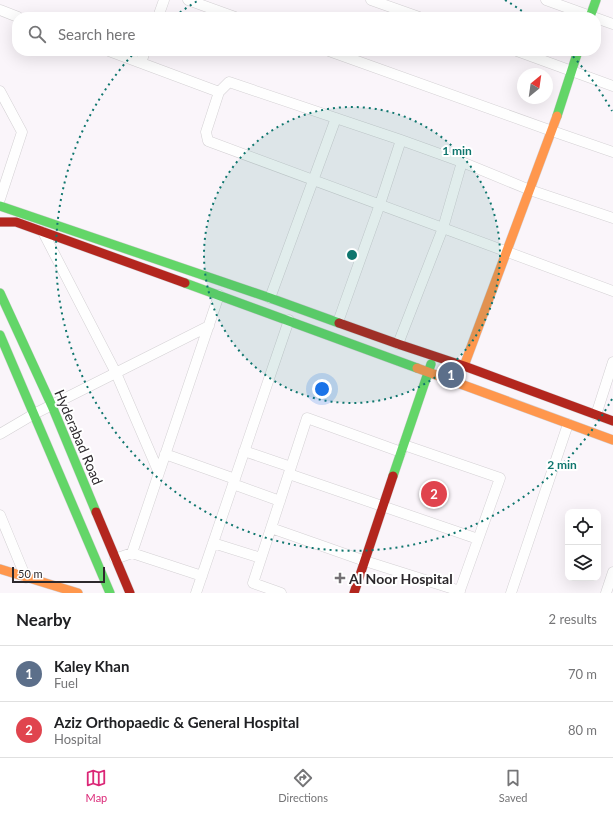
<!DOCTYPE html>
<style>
body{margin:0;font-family:Lato,sans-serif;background:#f6f6f6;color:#202124}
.controls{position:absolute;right:12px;bottom:12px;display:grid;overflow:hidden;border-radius:8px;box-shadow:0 4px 16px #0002}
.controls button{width:36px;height:36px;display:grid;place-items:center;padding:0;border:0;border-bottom:1px solid #e0e0e0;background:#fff;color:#202124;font:20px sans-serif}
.compass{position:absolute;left:517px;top:68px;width:36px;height:36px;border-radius:50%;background:#fff;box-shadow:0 4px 16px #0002;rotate:29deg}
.scale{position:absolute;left:12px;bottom:10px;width:93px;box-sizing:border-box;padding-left:4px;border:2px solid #2c282c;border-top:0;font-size:11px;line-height:14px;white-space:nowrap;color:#2c282c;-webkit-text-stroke:3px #fff;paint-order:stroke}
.you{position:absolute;left:322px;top:389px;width:14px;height:14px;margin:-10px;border:3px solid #fff;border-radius:50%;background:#1a73e8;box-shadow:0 0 0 6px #1a73e833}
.badge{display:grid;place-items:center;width:26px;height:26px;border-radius:50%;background:#db2777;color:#fff;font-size:13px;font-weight:700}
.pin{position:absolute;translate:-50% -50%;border:2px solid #fff;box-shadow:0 1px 4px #0006}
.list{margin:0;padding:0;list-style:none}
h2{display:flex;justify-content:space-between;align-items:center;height:52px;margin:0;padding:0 16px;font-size:17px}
h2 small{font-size:13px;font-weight:400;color:#757577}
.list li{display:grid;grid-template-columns:26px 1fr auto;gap:12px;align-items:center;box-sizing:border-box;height:56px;padding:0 16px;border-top:1px solid #e0e0e0}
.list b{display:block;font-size:15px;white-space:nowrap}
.list p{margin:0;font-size:13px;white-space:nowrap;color:#757577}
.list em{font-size:13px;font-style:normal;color:#757577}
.icon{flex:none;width:22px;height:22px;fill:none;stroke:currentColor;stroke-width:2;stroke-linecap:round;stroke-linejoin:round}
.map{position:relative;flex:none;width:613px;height:593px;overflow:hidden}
.search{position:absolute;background:#fff;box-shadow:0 4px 16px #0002;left:12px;right:12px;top:12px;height:44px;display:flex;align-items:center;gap:10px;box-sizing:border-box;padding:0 14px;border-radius:16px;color:#757577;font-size:15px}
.sheet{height:164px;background:#fff}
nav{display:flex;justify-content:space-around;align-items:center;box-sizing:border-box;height:56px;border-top:1px solid #e0e0e0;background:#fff;font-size:11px;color:#757577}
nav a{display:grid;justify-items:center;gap:2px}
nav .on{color:#db2777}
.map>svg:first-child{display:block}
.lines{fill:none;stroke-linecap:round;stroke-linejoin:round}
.street-casing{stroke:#d4d1d4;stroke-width:11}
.fast-casing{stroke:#d4d1d4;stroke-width:10}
.slow-casing{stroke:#d4d1d4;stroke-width:10}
.jam-casing{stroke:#d4d1d4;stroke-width:10}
.street{stroke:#fefefe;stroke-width:10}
.fast{stroke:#63d668;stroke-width:9}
.slow{stroke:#ff974d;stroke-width:9}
.jam{stroke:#b3261e;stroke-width:9}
.ring{fill:none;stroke:#0f766e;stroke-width:2;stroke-dasharray:2 4}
.poi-dot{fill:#747074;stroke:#fff;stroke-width:1.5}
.labels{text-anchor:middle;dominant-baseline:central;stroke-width:4;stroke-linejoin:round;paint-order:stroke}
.street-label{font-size:14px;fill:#2c282c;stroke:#fff}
.poi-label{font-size:14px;font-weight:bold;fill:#2c282c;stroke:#fff;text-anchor:start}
.centre{fill:#0f766e;stroke:#fff;stroke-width:2}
.ring-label{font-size:12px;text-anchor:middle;font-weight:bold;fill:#0f766e;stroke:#fff;stroke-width:4;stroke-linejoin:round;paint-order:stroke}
</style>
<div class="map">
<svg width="613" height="593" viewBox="0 0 613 593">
<rect width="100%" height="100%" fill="#faf5fa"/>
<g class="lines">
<defs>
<path id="street" d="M188,0L235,17
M371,0L419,17
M546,0L593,17
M0,10L18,17
M158,17L164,0
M596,18L613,24
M109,51L219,92L206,132L208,141L613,291
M329,51L552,131L613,152
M517,51L613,86
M141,63L145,51
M0,91L22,132L0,199
M219,92L229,82L401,140L462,162L530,190L613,218
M43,232L116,373L159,473
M270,298L336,118
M338,322L380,204L401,140
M398,344L443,228L462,162
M596,415L613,362
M0,434L34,414L209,326
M404,445L500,478L459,593
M244,451L291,467
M165,454L235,479
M289,474L478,539
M233,484L280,501
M0,515L26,578
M271,528L365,561L460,591
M213,543L261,558
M132,553L219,295
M115,559L132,553L202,576
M196,593L289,320
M281,593L253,583L307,418L401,452
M511,593L568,424
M606,593L613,572"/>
<path id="fast" d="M590,17L596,0
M557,116L578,51
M0,206L270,298L339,323
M185,283L417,368
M0,293L52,406L96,512
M0,335L110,593
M393,476L431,364"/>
<path id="slow" d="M464,366L557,116
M417,368L613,440
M0,569L78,593"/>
<path id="jam" d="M0,222H16L185,283
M339,323L398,344L464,366L613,421
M96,512L130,593
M354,593L393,476"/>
</defs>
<use href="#street" class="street-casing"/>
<use href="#fast" class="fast-casing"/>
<use href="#slow" class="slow-casing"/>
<use href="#jam" class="jam-casing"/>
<use href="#street" class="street"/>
<use href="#fast" class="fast"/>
<use href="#slow" class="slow"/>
<use href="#jam" class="jam"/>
</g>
<circle cx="352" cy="255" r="148" fill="#0f766e" fill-opacity=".12"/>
<g class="ring">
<circle cx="352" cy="255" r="148"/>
<path d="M612 399A297 297 0 1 1 135 52M175 16A297 297 0 0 1 199 0M505 0A297 297 0 0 1 529 16M569 52A297 297 0 0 1 612 111"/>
</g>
<path class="poi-dot" d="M338 572h4v4h4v4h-4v4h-4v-4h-4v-4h4z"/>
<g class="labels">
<g class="street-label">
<text transform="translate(79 437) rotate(67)">Hyderabad Road</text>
</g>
<g class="poi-label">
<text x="349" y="578">Al Noor Hospital</text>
</g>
</g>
<circle cx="352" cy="255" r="6" class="centre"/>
<g class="ring-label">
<text x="457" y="155">1 min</text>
<text x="562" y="469">2 min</text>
</g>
</svg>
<div class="controls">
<button><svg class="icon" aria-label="locate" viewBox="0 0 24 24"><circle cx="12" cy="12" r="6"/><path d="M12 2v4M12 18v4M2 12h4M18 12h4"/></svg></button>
<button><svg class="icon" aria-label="layers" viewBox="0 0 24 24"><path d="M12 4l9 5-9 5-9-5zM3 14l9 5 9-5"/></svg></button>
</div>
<svg class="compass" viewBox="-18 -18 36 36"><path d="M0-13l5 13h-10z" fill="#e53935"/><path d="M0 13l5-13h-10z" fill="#757577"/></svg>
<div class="scale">50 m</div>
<div class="you"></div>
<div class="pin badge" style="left:451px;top:375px;background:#5c6f8a">1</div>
<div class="pin badge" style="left:434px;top:494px;background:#e0444e">2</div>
<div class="search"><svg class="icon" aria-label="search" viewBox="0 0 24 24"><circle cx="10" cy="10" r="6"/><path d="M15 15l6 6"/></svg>Search here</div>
</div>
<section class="sheet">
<h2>Nearby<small>2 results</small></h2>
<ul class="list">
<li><span class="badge" style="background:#5c6f8a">1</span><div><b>Kaley Khan</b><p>Fuel</p></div><em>70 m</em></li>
<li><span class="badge" style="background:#e0444e">2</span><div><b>Aziz Orthopaedic &amp; General Hospital</b><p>Hospital</p></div><em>80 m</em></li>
</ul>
</section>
<nav>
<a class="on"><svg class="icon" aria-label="map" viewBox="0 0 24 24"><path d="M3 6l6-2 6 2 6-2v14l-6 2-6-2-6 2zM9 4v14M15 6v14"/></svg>Map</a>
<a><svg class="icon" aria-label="directions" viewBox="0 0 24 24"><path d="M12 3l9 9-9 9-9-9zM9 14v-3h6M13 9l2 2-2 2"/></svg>Directions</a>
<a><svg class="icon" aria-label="saved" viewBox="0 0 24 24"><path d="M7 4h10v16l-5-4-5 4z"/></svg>Saved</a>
</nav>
